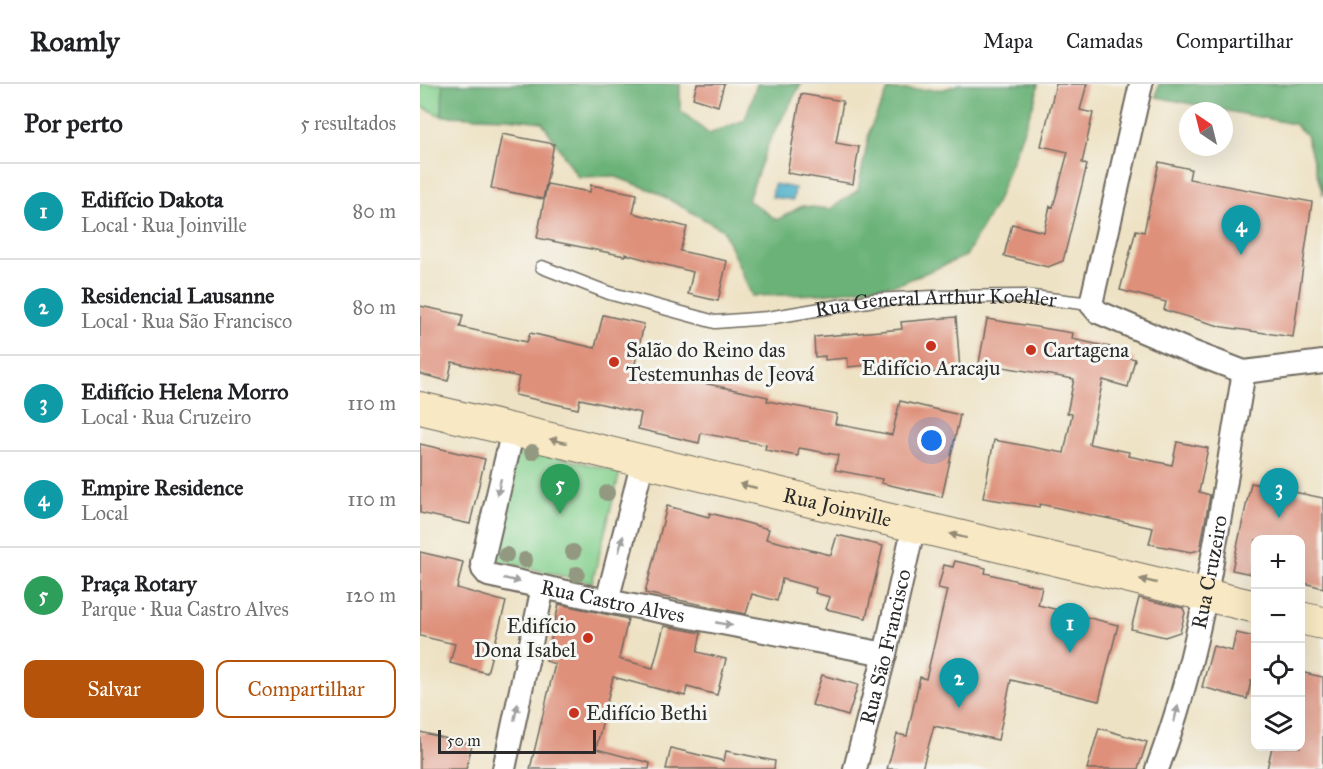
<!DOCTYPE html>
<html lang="pt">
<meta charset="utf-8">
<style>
body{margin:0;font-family:"IM FELL Great Primer",serif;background:#f2f2f2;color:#202124}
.controls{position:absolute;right:18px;bottom:18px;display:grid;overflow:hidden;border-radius:12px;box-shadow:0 6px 24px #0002}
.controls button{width:54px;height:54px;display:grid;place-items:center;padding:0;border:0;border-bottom:2px solid #e0e0e0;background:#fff;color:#202124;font:30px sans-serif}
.compass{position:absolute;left:759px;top:18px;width:54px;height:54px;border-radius:50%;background:#fff;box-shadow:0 6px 24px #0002;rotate:325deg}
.scale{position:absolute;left:18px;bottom:15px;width:158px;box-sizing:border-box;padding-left:6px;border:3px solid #2b2b2b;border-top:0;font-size:16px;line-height:21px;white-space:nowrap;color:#2b2b2b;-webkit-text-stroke:4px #f6f6f2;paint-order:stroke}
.you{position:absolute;left:512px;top:357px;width:21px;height:21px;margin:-15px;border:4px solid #fff;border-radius:50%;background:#1a73e8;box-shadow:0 0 0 9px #1a73e833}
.badge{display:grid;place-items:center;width:39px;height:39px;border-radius:50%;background:#b45309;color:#fff;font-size:20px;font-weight:700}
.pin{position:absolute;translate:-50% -50px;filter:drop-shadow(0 2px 3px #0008)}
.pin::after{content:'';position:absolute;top:32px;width:21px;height:18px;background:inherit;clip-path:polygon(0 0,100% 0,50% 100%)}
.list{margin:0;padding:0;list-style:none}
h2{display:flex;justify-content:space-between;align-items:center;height:78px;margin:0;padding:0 24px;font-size:26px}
h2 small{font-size:20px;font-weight:400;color:#757577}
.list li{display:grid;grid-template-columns:39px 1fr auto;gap:18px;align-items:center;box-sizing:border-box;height:96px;padding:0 24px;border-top:2px solid #e0e0e0}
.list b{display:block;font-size:22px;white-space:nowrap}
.list p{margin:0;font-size:20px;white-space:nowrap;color:#757577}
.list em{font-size:20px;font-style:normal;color:#757577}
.actions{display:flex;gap:12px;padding:18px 24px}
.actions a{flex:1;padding:14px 0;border:2px solid #b45309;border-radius:12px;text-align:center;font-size:21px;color:#b45309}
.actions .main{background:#b45309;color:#fff}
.icon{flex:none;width:33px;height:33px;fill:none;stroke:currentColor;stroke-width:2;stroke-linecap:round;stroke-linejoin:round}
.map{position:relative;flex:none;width:903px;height:685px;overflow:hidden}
header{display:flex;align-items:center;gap:36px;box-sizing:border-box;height:84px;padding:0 30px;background:#fff;border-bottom:2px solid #e0e0e0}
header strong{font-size:28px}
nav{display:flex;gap:33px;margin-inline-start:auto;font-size:21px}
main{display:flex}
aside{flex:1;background:#fff}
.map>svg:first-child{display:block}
.green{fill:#84d08d;stroke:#587e5c;stroke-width:1.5}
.forest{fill:#6bb278;stroke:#4b6e52;stroke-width:1.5}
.water{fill:#49aec9;stroke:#3a6c7a;stroke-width:1.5}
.building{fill:#de907a}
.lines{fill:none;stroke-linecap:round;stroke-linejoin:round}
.lane-casing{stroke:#6f6b61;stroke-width:15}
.street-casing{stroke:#6f6b61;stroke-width:26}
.secondary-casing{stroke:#6f6b61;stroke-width:34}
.lane{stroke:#fff;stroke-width:12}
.street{stroke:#fff;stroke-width:22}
.secondary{stroke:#f8e8c3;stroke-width:32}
.tree{fill:#929980}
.oneway{fill:#928a77}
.oneway2{fill:#a0a0a0}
.poi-dot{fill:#c8321e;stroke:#f6f6f2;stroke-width:2}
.labels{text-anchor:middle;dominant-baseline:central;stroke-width:6;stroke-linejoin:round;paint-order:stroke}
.street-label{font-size:21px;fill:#2b2b2b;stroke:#f6f6f2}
.poi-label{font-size:21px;fill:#2b2b2b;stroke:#f6f6f2;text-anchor:start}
</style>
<header>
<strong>Roamly</strong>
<nav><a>Mapa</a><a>Camadas</a><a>Compartilhar</a></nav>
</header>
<main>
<aside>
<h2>Por perto<small>5 resultados</small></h2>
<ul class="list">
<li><span class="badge" style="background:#0f9aa8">1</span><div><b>Edifício Dakota</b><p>Local · Rua Joinville</p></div><em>80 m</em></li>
<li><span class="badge" style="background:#0f9aa8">2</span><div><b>Residencial Lausanne</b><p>Local · Rua São Francisco</p></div><em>80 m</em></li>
<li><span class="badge" style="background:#0f9aa8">3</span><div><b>Edifício Helena Morro</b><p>Local · Rua Cruzeiro</p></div><em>110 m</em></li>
<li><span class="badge" style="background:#0f9aa8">4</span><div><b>Empire Residence</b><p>Local</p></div><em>110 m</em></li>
<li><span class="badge" style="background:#2e9e5b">5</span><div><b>Praça Rotary</b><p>Parque · Rua Castro Alves</p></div><em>120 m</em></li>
</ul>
<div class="actions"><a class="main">Salvar</a><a>Compartilhar</a></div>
</aside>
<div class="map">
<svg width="903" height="685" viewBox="0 0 903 685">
<rect width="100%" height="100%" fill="#f6f6f2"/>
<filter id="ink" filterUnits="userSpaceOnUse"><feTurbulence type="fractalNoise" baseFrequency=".0167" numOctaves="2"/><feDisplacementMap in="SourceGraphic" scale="12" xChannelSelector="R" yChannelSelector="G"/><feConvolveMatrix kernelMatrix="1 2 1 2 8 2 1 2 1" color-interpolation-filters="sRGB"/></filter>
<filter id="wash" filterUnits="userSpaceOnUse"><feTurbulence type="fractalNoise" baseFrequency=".008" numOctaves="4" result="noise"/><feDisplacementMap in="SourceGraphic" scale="24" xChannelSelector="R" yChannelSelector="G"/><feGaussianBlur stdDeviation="1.35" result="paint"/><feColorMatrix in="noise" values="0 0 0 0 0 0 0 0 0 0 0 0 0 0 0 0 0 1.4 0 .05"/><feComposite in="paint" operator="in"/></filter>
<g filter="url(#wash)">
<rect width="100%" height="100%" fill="#eee2c4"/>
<path class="green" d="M0,0H23L22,32L0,22Z
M98,363L200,388L172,499L70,475Z"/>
<path class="forest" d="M23,0H260V26L289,50L325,36L337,0H381L349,58L328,116L357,136L382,122L410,125L438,106L450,45L468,6L524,5L540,0H618L616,13L577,117L546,172L479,200L402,210L332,212L303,146L234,107L193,92L158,93L122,38L88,34L22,32Z
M739,0H903V111L886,51L874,40L736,13Z"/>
<path class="water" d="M354,100L375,104L373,116L352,113Z"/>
<g id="blocks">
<path class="building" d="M277,0H304L298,22L273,14Z
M636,0H667L660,26L673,29L662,79L667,81L643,177L628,183L584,172L592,140L624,148L630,122L633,123L648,68L621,62Z
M381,10L423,17L416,59L439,63L433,100L367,89Z
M82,50L134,60L123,115L71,104Z
M739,78L771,85L769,95L892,118L873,253L803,243L744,226L746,218L700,206L716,146L724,148Z
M127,100L170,108L171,101L217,110L213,129L267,143L260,167L307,177L298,217L268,210L273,188L205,170V172L117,154Z
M0,222L43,231L40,243L107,258L110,249L175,264L183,231L224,240L214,284L348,313L347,317L417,330L415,340L472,351L480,317L540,331L522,413L461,399L462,395L415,386L418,371L379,364L378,372L345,366L346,361L281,349L279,359L218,345L221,329L160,315L158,325L95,311L99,293L32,278L28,297L0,290Z
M536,233L540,286L486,291L487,285L450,289L449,281L428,283L427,274L405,276V272L395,273L394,253L482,245L481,238Z
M567,235L653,249L652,255L690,263L689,269L715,275L708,303L683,296L669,360L709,368L708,372L752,381L757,358L788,364L779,408L790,411L780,466L771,468L729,460L733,444L620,420L619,423L563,414L574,356L644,369L652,330L647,329L654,295L559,279Z
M0,360L65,375L50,440L0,429Z
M831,399L903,414V504L880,498V456H836V491L812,486Z
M247,422L289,433L290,429L349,445L346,455L411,471L417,451L463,462L446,534L406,525L410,513L395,509L396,504L362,495L357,517L332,510L326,530L225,509Z
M0,468L43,478L37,504L86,518L67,589L30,579L35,560L0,552Z
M535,477L566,484L565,489L622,503L618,521L698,541L679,617L591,596L578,656L514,642L502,685H467L477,650L487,652L500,593L506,595L527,506L518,504L524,481L533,483Z
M719,514L763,524L765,529L760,548L745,553L711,545Z
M139,520L208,535L199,575L233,584L244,542L281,549L277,568L306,575L297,611L267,603L265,612L193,593L176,665L230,679L229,685H110L135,580L126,577Z
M816,549L836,553V598L831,597L827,615L782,603L793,562L812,567Z
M880,588L903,593V685H847L852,663H880Z
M402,591L438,601L428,632L392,621Z
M679,644L727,658L718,685H667Z
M0,648L52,661L46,685H0Z
M251,664L304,677L306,667L355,677L354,685H246Z"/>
</g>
</g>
<g filter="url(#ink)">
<use href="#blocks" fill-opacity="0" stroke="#6f6b61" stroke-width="1.5"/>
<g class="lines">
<defs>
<g id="lane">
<path id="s1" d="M122,183L189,209L295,238L348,234L454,216L513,213L604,212L671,220"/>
</g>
<g id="street">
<path d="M721,0L671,220L678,228L769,267L824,288L903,278"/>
<path id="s2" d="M93,346L62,479L63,485L68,491L187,517L465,570"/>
<path d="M187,517L223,377"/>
<path d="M84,685L123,503"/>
<path id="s3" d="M435,685L465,570L494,441"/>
<path id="s4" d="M737,685C785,562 801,418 824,288"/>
</g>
<g id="secondary">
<path id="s5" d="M0,324L836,523"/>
<path d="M880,534L903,539"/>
</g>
</defs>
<use href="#lane" class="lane-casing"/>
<use href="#street" class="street-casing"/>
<use href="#secondary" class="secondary-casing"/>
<use href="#lane" class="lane"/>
<use href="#street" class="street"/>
<use href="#secondary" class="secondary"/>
</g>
<g class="tree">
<circle cx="112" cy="368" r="8"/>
<circle cx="187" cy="409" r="8"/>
<circle cx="153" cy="468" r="8"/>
<circle cx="86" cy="471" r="8"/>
<circle cx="105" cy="476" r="8"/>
<circle cx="157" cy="490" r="8"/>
</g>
<defs><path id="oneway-solid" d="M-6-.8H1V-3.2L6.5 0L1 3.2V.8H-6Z" transform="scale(1.5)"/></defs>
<g class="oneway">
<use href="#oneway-solid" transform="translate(138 357) rotate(-167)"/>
<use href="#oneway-solid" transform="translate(328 402) rotate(-167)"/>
<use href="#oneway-solid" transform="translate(538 452) rotate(-166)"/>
<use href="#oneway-solid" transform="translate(728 497) rotate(-167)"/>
</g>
<g class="oneway2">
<use href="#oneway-solid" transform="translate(79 403) rotate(103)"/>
<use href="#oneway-solid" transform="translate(201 460) rotate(-75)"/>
<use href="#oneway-solid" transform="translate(92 496) rotate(13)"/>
<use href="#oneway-solid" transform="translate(304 540) rotate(11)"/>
<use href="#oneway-solid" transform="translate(96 628) rotate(-78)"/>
<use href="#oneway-solid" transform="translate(756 630) rotate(-76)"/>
</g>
</g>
<g class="poi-dot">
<circle cx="511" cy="262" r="6"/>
<circle cx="611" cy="266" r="6"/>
<circle cx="194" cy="278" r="6"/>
<circle cx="168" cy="554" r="6"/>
<circle cx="154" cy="629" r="6"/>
</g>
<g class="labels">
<g class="street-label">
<text stroke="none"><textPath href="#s1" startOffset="404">Rua General Arthur Koehler</textPath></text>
<text stroke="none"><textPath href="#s5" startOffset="429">Rua Joinville</textPath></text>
<text stroke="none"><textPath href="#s4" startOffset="204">Rua Cruzeiro</textPath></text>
<text stroke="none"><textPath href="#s2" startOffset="278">Rua Castro Alves</textPath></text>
<text stroke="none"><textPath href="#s3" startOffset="126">Rua São Francisco</textPath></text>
</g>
<g class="poi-label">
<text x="206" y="266">Salão do Reino das<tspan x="206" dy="24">Testemunhas de Jeová</tspan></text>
<text x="623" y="266">Cartagena</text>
<text x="511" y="284" text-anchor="middle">Edifício Aracaju</text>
<text x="156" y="542" text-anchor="end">Edifício<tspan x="156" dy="24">Dona Isabel</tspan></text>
<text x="166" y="629">Edifício Bethi</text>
</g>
</g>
</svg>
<div class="controls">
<button>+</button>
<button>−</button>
<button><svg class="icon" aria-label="locate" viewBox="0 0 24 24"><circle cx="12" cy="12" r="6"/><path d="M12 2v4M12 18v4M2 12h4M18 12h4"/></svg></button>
<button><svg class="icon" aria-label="layers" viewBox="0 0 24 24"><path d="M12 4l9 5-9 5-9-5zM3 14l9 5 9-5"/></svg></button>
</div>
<svg class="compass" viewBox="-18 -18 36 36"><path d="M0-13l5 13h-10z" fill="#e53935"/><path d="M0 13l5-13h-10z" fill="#757577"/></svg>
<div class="scale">50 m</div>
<div class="you"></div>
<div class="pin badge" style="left:650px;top:569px;background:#0f9aa8">1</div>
<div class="pin badge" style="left:539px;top:624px;background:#0f9aa8">2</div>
<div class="pin badge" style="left:859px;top:434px;background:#0f9aa8">3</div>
<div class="pin badge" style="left:821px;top:171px;background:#0f9aa8">4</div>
<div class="pin badge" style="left:140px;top:430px;background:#2e9e5b">5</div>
</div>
</main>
